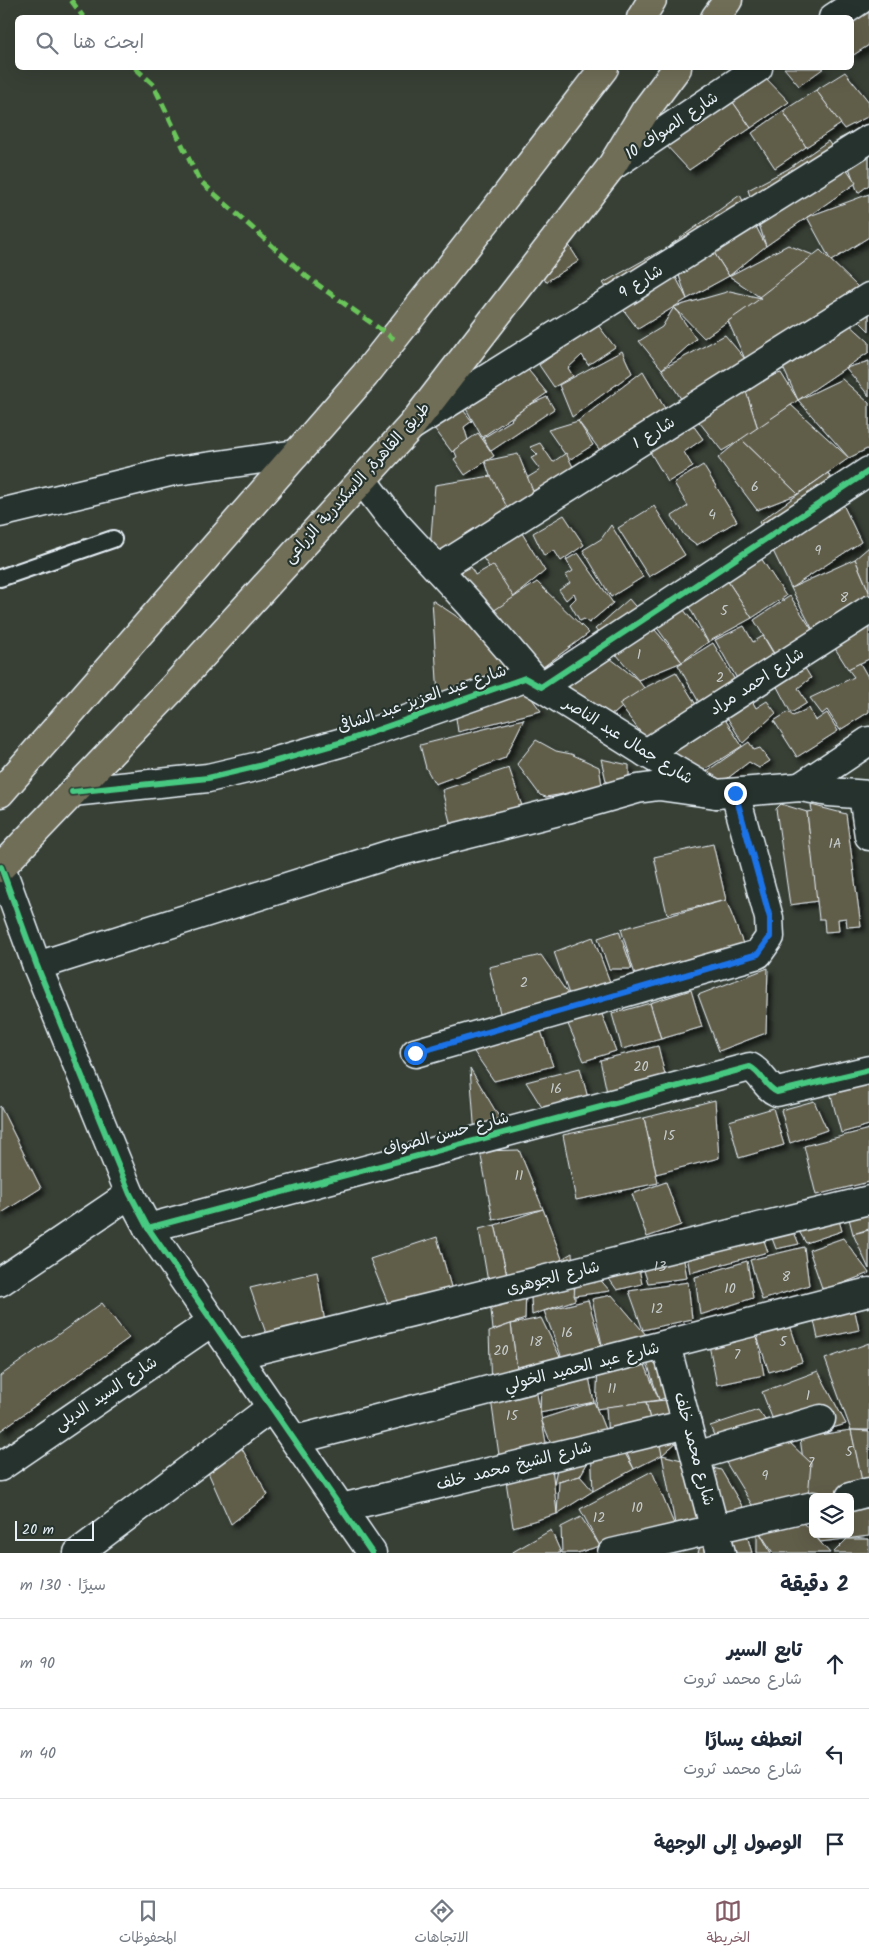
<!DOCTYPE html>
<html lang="ar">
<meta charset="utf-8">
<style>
:root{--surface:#fff;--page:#f2f2f3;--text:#1f2937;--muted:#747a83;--line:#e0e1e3;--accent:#845c67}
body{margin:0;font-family:Kalam,"Playpen Sans Arabic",sans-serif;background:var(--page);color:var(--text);direction:rtl}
.controls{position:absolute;right:15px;bottom:15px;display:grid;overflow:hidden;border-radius:8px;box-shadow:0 5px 20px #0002}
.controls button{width:45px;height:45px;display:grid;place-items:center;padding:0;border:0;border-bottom:1px solid var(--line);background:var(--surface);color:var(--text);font:25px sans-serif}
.scale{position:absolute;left:15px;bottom:12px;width:79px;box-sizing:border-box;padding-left:5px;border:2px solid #e8f1f8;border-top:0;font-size:14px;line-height:18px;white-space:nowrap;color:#e8f1f8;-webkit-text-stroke:4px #26332d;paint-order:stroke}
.stop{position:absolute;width:15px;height:15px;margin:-11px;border:4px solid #1a73e8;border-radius:50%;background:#fff}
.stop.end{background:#1a73e8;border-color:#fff;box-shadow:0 1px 5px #0008}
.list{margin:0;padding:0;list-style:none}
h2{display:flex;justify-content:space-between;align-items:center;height:65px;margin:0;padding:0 20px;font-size:21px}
h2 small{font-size:16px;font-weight:400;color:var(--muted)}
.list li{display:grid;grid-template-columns:32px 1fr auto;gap:15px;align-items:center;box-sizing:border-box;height:90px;padding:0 20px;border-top:1px solid var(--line)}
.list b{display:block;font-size:19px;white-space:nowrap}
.list p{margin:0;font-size:16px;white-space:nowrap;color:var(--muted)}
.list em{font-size:16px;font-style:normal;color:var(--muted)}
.icon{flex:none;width:28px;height:28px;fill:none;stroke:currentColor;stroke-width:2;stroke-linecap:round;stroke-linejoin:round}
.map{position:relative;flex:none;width:869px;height:1553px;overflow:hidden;direction:ltr}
.search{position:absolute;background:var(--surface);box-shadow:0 5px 20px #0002;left:15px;right:15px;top:15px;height:55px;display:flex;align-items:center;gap:12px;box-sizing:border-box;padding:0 18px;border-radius:8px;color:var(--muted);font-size:19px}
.sheet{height:335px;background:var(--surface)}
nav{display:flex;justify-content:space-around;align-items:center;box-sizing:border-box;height:70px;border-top:1px solid var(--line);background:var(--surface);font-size:14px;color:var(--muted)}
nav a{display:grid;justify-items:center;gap:2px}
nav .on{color:var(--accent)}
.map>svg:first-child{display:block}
</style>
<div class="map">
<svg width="869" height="1553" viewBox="0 0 869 1553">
<defs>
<filter id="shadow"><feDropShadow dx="4.5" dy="4.5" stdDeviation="2.5" flood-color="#0009"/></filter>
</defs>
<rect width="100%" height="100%" fill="#384036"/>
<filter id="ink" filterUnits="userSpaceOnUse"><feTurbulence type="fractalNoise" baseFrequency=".02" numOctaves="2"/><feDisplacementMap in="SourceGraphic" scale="10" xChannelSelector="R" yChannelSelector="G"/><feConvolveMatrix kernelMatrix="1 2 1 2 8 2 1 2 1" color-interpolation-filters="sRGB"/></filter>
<g filter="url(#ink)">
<g fill="#615d4a" stroke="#e8f1f8" filter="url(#shadow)">
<path d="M863,3L869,11V45L852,56V18Z"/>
<path d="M784,68H824L799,86Z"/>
<path d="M845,72L869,102V116L844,129L816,90Z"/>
<path d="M763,75L789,102L751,128L730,98Z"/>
<path d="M816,90L841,124L806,147L783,111Z"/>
<path d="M730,98L751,128L689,170L664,143Z"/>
<path d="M783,111L806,147L775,168L752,133Z"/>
<path d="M869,124V185L858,193L839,139Z"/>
<path d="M828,141L856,183L766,246L748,190L788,169Z"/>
<path d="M869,194V237L831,261L807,217Z"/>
<path d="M740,195L766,246L729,276L697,226Z"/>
<path d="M697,226L729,276L687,299L669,246Z"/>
<path d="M563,236L579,261L546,282L541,273Z"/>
<path d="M788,245L813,255L761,298L729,276Z"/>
<path d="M662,250L687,299L638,329L603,283Z"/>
<path d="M820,250L858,287L745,359L728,321Z"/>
<path d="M730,291L761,298L704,338L674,307Z"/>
<path d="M869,304V331L851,313Z"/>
<path d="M674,307L696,339L662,369L639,341L662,327Z"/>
<path d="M846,321L869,342V352L798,400L774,348Z"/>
<path d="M597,324L615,347L588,365L582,355L568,368L573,376L554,387L539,365Z"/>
<path d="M725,335L745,359L685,405L662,369Z"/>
<path d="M622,351L632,373L572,417L559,385Z"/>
<path d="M869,361V396L846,368Z"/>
<path d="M525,366L547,393L482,437L464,405Z"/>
<path d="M643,371L667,412L602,453L578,421Z"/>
<path d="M781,373L798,400L758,429L744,385Z"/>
<path d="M842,379L869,403V448L849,458L798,400Z"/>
<path d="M744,385L758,429L722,451L696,418Z"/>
<path d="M547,397L554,409L491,451L483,438L512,420L511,419L527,406Z"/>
<path d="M791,405L849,458L798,494L741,439Z"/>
<path d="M463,410L472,421L464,427L468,440L452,452L434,428Z"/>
<path d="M578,421L593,445L569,460L548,430Z"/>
<path d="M690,421L703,439L684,452L693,467L668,482L647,447Z"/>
<path d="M478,433L494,456L465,475L454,459L457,457L454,450Z"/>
<path d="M741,439L798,494L757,510L718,458Z"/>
<path d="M540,443L553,462L566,453L577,475L545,498L541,487L533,491L525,479L540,470L531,458L538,455L530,447Z"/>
<path d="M518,454L533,491L504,518L485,461Z"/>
<path d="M703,465L737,521L697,545L684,535L672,516L688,506L674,483Z"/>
<path d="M828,473L861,542L791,588L759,522Z"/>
<path d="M491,476L510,513L454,563L430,550L435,485Z"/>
<path d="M654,506L685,555L649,577L618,528Z"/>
<path d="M564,515L584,545L561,561L554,550L544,556L533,533Z"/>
<path d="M611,525L643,577L611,597L583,550L601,539Z"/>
<path d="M520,530L545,571L511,599L483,558Z"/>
<path d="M869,547V592L855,559Z"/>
<path d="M578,553L613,603L589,623L584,619L580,621L570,604L576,598L574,593L566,600L559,590L570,583L566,575L573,571L566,560Z"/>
<path d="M759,555L786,596L752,618L723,574Z"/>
<path d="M855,559L869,592V598L816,636L791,588Z"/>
<path d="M493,565L515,599L471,624L442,583L471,567L475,575Z"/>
<path d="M723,574L752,618L708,642L685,599Z"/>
<path d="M537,582L589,633L539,670L487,615Z"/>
<path d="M790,596L816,636L778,660L754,620Z"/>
<path d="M629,599L682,662L638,680L595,629Z"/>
<path d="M432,600L489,638L509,672L438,696Z"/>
<path d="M681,606L708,642L682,662L655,625Z"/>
<path d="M869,623V659L848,669L831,642Z"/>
<path d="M744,626L753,642L763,636L775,656L739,682L715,640Z"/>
<path d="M713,643L736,682L701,706L678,665Z"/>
<path d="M597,648L638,680L644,688L614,714H608L562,685Z"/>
<path d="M860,663L869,679V712L840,730L827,710L822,714L810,698L854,677L848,669Z"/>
<path d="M803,665L811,678L798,688L807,703L791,713L775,683Z"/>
<path d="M676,672L698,708L647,741L619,704L644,688Z"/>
<path d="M526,691L541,711L458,732L456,718L458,704Z"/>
<path d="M751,699L756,708L767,701L776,713L743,743L721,708Z"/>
<path d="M809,708L815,721L827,713L838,731L797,757L774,721L788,712L793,716Z"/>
<path d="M719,710L742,746L694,776L660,748Z"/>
<path d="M524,719L505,758L435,784L426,768L420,745Z"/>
<path d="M536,740L556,751L571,754L599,767L602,785L558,795L546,797L540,795L517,764Z"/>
<path d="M749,742L754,750L760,748L770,761L759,768L749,762L720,784L707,771Z"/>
<path d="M601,759L629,765V782L607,785Z"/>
<path d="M509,768L522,806L451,826L442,790Z"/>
<path d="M781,804L807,812L818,901L790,905L776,809Z"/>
<path d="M811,805L846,814L861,926L847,927L846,918L838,919L839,931L825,932L824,919H819L807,812L812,811Z"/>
<path d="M713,844L726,900L667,914L654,857Z"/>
<path d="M726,900L747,954L637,981L621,929Z"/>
<path d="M619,931L632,969H609L598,938Z"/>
<path d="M593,937L610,982L570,997L554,952Z"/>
<path d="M541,955L570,997L500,1013L489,967Z"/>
<path d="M768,968L766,1033L719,1051L698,995Z"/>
<path d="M691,990L702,1027L661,1039L650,1003Z"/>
<path d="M650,1003L661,1039L622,1049L612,1014Z"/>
<path d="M601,1012L616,1051L584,1061L567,1022Z"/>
<path d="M539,1025L553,1066L494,1081L472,1049Z"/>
<path d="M658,1046L667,1083L608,1097L600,1060Z"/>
<path d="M470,1068L505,1127L475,1136Z"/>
<path d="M580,1068L588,1098L543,1109L526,1082Z"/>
<path d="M869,1082V1125L841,1133L830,1092Z"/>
<path d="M715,1100L719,1158L656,1174L644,1118Z"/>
<path d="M814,1101L827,1130L790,1143L781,1110Z"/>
<path d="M0,1106L41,1188L0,1214Z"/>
<path d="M773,1108L784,1145L739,1158L729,1121Z"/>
<path d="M644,1118L658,1183L576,1200L563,1135Z"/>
<path d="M869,1129V1182L816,1195L804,1146Z"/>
<path d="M519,1150L543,1209L493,1220L480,1151Z"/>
<path d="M666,1182L681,1225L647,1237L632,1194Z"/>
<path d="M869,1205V1229L853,1234L847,1211Z"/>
<path d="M543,1209L564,1264L508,1279L495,1225Z"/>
<path d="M837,1213L842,1231L806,1243L794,1223Z"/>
<path d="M495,1225L508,1279L489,1288L479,1229Z"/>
<path d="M791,1225L799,1244L776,1249L769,1230Z"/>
<path d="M869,1230V1269L853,1234Z"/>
<path d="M761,1232L768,1252L690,1273L686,1250Z"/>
<path d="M437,1237L453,1294L390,1308L370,1259Z"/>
<path d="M843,1238L869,1273L823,1291L809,1250Z"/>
<path d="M804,1247L809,1285L762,1300L750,1260Z"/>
<path d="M682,1249L687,1278L648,1283L641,1261Z"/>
<path d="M572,1253L575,1300L532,1315L530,1278Z"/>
<path d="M578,1256L597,1276L610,1291L574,1296Z"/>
<path d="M637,1258L642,1284L617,1290L600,1266Z"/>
<path d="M747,1261L753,1298L700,1315L695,1277Z"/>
<path d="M317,1272L325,1323L268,1339L250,1288Z"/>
<path d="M688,1282L692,1319L643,1330L629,1291Z"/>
<path d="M526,1289L525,1319L493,1330L490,1300Z"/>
<path d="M612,1295L653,1343L604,1354L592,1299Z"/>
<path d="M588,1300L604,1354L567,1371L544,1311Z"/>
<path d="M853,1302L859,1330L818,1339L812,1311Z"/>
<path d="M102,1303L129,1338L0,1431V1376Z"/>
<path d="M541,1318L567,1371L518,1377L511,1324Z"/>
<path d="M511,1324L518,1377L491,1390L489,1332Z"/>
<path d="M790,1325L802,1362L769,1372L757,1336Z"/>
<path d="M757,1336L764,1375L717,1385L709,1345Z"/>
<path d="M869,1343V1430H851L825,1359Z"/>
<path d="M645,1356L665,1373L678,1393L659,1400Z"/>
<path d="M643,1360L659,1400L596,1409L598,1368Z"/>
<path d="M818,1371L846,1424L782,1443L762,1392Z"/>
<path d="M588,1372L594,1402L540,1413L541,1384Z"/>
<path d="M536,1389L547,1448L500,1462L491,1399Z"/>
<path d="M676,1399L685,1419L651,1425L646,1402Z"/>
<path d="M594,1402L608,1437L556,1455L541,1419Z"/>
<path d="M646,1402L651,1425L608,1437L606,1407Z"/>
<path d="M758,1410L782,1443L725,1461L710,1426Z"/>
<path d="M851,1430L865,1493L808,1496L800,1438Z"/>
<path d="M851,1430L869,1431V1480L862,1481Z"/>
<path d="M685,1435L662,1455L656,1437Z"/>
<path d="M659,1441L662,1455L634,1469L623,1445Z"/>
<path d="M788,1441L811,1463L807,1508L757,1513L725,1461Z"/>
<path d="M241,1447L268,1495L231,1524L207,1470Z"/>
<path d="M591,1447L623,1450L634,1469L593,1491Z"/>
<path d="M592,1455L580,1476L554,1483L559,1460Z"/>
<path d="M662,1455L721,1470L745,1511L676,1529Z"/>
<path d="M552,1467L557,1514L513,1527L504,1468Z"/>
<path d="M652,1471L676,1529L600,1546L580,1509Z"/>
<path d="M580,1476L593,1491L557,1514L559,1482Z"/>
<path d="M869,1504V1536L820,1542L816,1534H850V1508Z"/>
<path d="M792,1511L813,1534L830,1553H773L757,1528Z"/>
<path d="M581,1517L600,1546L577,1553H562L561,1527Z"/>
<path d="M757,1528L771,1553H757Z"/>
<path d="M551,1530L561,1553H511Z"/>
<path d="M747,1535L752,1553H698L701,1543Z"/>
<path d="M847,1539H869V1553H833Z"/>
</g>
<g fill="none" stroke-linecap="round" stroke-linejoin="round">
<defs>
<path id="lane" d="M0,578L113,539"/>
<g id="street">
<path d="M833,18L860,0"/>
<path d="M611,167L758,68"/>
<path d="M413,425L869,139"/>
<path d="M362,480L395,523L470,604L541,687L646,753L716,794L800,787L829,792L869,795"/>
<path d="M0,513L170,472L296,454"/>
<path d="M438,569L869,297"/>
<path d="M646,753L869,610"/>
<path d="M800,787L869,741"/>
<path d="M72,792L208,778L259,766L343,742L525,678L541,687L869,471"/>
<path d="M863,795L869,836"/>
<path d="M1,867L37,966L130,1194L148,1228L372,1553"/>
<path d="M37,966L394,853L567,809L637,789L659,786L716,794"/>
<path d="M415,1053L758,954L770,937L769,918L735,793"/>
<path d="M148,1228L750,1067C762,1073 765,1087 777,1092L869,1070"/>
<path d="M0,1282L130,1194"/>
<path d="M666,1345L721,1553"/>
<path d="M236,1355L869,1200"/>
<path d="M295,1440L869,1292"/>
<path d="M696,1456L821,1419"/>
<path d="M0,1467L213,1321"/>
<path d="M850,1497L869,1492"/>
<path d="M341,1508L687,1424"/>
<path d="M78,1553L272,1407"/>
<path d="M612,1553L813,1506"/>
</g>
<g id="highway">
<path d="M641,18L652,0"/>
<path d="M715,18L728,0"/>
<path d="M0,793L365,375L491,215L604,68"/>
<path d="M0,868L169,692L412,425L611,167L645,111L677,68"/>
</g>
</defs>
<use href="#lane" stroke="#e8f1f8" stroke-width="20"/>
<use href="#street" stroke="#e8f1f8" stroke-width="31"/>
<use href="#highway" stroke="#e8f1f8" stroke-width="31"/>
<use href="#lane" stroke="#26332d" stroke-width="16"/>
<use href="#street" stroke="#26332d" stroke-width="28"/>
<use href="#highway" stroke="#716e59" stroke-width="28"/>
<g stroke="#6ac65a" stroke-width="5" stroke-dasharray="10 5" stroke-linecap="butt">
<path d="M71,0L84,18"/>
<path d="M135,68L153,84L199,180L307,277L394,339"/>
</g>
<defs>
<g id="cycleway">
<path d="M72,792L208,778L259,766L343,742L525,678L541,687L869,471"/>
<path d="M1,867L37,966L130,1194L148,1228L372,1553"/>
<path d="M148,1228L750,1067C762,1073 765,1087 777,1092L869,1070"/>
</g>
</defs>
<use href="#cycleway" stroke="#26332d" stroke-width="9"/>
<use href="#cycleway" stroke="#46c982" stroke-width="6"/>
</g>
</g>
<g fill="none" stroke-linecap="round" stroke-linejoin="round" filter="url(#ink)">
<path stroke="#1a73e8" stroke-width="6" d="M415,1053L758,954L770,937V918L735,793"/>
</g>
<g text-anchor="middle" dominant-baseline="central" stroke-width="4.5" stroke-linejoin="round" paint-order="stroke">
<g font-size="14" fill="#c6cccc">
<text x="755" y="487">6</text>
<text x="712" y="515">4</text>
<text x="818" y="551">9</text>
<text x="844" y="598">8</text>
<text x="724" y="611">5</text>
<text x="639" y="655">1</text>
<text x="720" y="678">2</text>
<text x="835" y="844">1A</text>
<text x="524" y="983">2</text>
<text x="641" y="1067">20</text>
<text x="556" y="1089">16</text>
<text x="669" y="1136">15</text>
<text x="519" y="1176">11</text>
<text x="660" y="1267">13</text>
<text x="786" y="1277">8</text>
<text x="730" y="1289">10</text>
<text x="657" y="1309">12</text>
<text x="567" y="1333">16</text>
<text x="536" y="1342">18</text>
<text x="783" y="1342">5</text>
<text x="501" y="1351">20</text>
<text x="737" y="1355">7</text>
<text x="612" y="1389">11</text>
<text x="808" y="1396">1</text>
<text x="512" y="1416">15</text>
<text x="849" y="1452">5</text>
<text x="811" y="1463">7</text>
<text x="765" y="1476">9</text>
<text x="637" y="1508">10</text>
<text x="599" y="1518">12</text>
</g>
<g font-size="16" fill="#e8f1f8" stroke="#26332d">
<text transform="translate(672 126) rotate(-34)">شارع الصواف 10</text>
<text transform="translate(641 282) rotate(-32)">شارع 9</text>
<text transform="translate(654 433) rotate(-32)">شارع 1</text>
<text transform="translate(357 483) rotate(-48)">طريق القاهرة, الاسكندرية الزراعى</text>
<text transform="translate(757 682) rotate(-33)">شارع احمد مراد</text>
<text transform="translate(422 699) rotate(-19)">شارع عبد العزيز عبد الشافى</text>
<text transform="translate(628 741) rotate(32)">شارع جمال عبد الناصر</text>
<text transform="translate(446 1134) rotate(-15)">شارع حسن الصواف</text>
<text transform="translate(553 1278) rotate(-14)">شارع الجوهرى</text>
<text transform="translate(582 1367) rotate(-14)">شارع عبد الحميد الخولي</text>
<text transform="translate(106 1394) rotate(-34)">شارع السيد الديلى</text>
<text transform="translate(694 1449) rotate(75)">شارع محمد خلف</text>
<text transform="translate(514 1466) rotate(-14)">شارع الشيخ محمد خلف</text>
</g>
</g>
</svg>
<div class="controls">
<button><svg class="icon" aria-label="layers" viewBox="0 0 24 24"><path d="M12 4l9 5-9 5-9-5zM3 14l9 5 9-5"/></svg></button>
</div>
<div class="scale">20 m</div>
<div class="stop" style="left:415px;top:1053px"></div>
<div class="stop end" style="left:735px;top:793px"></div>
<div class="search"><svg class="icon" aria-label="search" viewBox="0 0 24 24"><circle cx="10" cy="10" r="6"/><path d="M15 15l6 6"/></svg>ابحث هنا</div>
</div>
<section class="sheet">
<h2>2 دقيقة<small>سيرًا · 130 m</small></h2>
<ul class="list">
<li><svg class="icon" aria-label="ahead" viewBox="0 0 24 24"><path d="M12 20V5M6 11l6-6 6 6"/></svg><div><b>تابع السير</b><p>شارع محمد ثروت</p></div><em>90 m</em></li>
<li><svg class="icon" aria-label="left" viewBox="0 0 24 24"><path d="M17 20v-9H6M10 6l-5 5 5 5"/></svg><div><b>انعطف يسارًا</b><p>شارع محمد ثروت</p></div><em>40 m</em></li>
<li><svg class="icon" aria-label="arrive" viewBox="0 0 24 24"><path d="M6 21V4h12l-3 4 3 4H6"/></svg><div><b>الوصول إلى الوجهة</b></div></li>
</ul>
</section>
<nav>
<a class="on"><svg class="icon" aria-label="map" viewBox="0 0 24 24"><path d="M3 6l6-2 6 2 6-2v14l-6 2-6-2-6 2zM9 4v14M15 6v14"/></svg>الخريطة</a>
<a><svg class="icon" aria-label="directions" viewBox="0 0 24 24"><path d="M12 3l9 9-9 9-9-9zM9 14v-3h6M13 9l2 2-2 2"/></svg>الاتجاهات</a>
<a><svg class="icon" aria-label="saved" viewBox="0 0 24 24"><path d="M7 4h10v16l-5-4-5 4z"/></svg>المحفوظات</a>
</nav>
